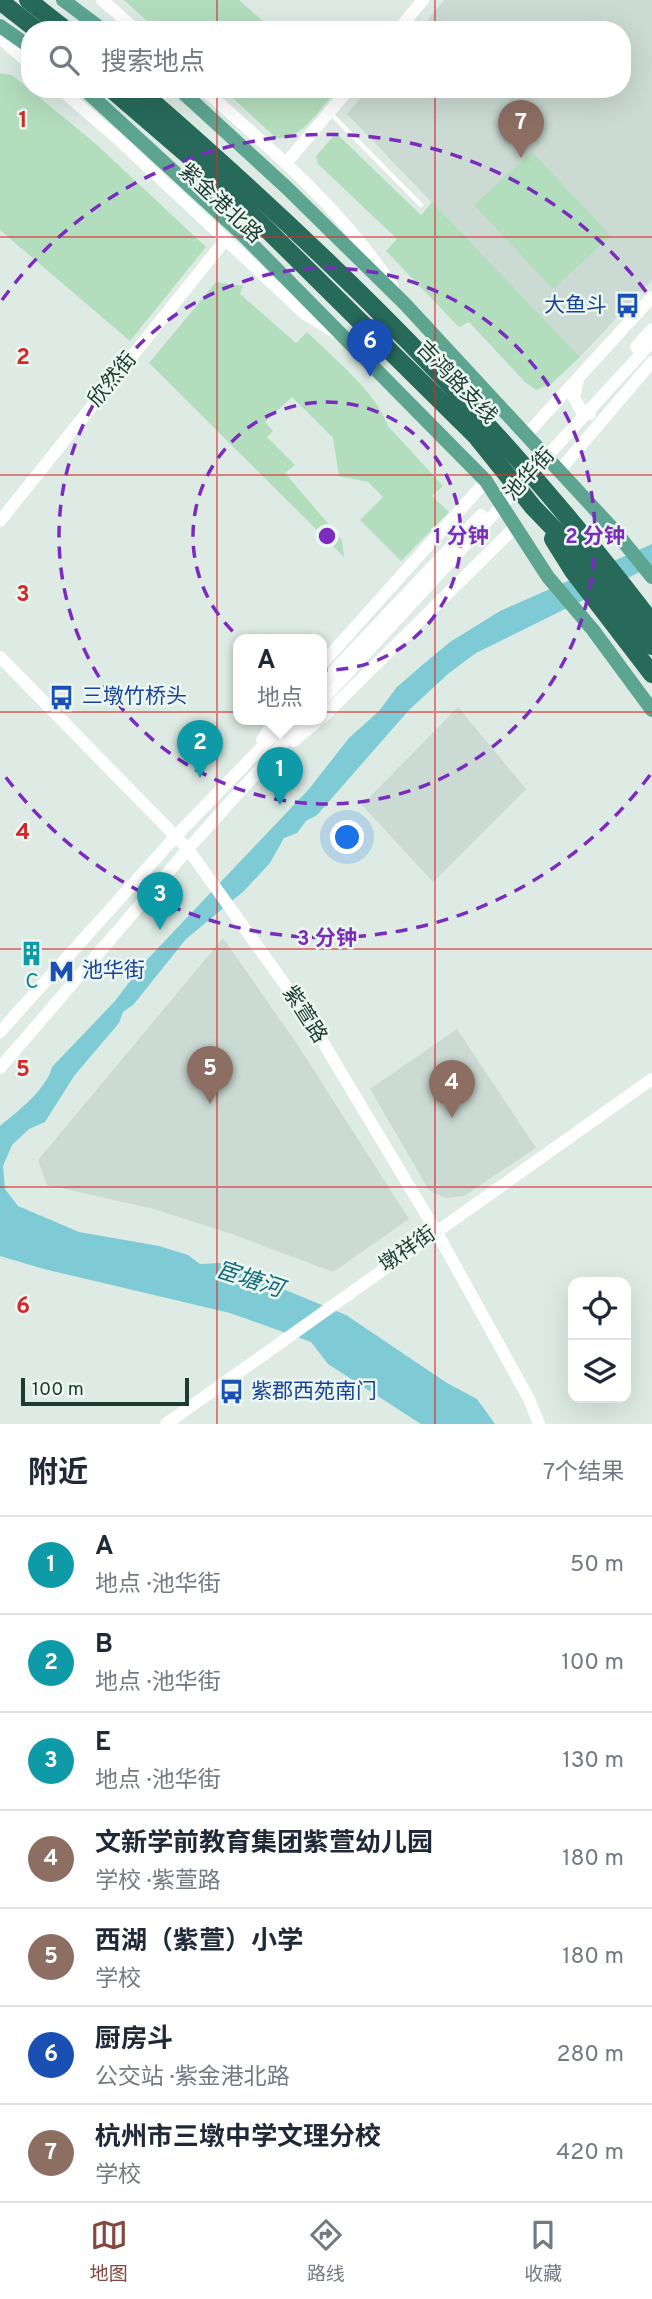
<!DOCTYPE html>
<html lang="zh">
<meta charset="utf-8">
<style>
:root{--surface:#fff;--page:#f2f2f3;--text:#1f2937;--muted:#747a83;--line:#e0e1e3;--accent:#84483e}
body{margin:0;font-family:Overpass,"Noto Sans SC",sans-serif;background:var(--page);color:var(--text)}
.controls{position:absolute;right:21px;bottom:21px;display:grid;overflow:hidden;border-radius:14px;box-shadow:0 7px 28px #0002}
.controls button{width:63px;height:63px;display:grid;place-items:center;padding:0;border:0;border-bottom:2px solid var(--line);background:var(--surface);color:var(--text);font:35px sans-serif}
.scale{position:absolute;left:21px;bottom:18px;width:168px;box-sizing:border-box;padding-left:7px;border:4px solid #1d3b32;border-top:0;font-size:19px;line-height:24px;white-space:nowrap;color:#1d3b32;-webkit-text-stroke:5px #edf7f2;paint-order:stroke}
.you{position:absolute;left:348px;top:838px;width:24px;height:24px;margin:-18px;border:5px solid #fff;border-radius:50%;background:#1a73e8;box-shadow:0 0 0 10px #1a73e833}
.badge{display:grid;place-items:center;width:46px;height:46px;border-radius:50%;background:var(--accent);color:#fff;font-size:23px;font-weight:700}
.pin{position:absolute;translate:-50% -58px;filter:drop-shadow(0 2px 4px #0008)}
.pin::after{content:'';position:absolute;top:37px;width:24px;height:21px;background:inherit;clip-path:polygon(0 0,100% 0,50% 100%)}
.popup{position:absolute;left:233px;top:634px;width:94px;height:91px;box-sizing:border-box;display:grid;place-content:center;border-radius:14px;background:var(--surface);filter:drop-shadow(0 2px 5px #0005);font-size:23px;white-space:nowrap;color:var(--muted)}
.popup b{font-size:26px;color:var(--text)}
.popup::after{content:'';position:absolute;left:50%;top:100%;margin-left:-14px;border:14px solid transparent;border-top-color:var(--surface)}
.list{margin:0;padding:0;list-style:none}
h2{display:flex;justify-content:space-between;align-items:center;height:91px;margin:0;padding:0 28px;font-size:30px}
h2 small{font-size:23px;font-weight:400;color:var(--muted)}
.list li{display:grid;grid-template-columns:46px 1fr auto;gap:21px;align-items:center;box-sizing:border-box;height:98px;padding:0 28px;border-top:2px solid var(--line)}
.list b{display:block;font-size:26px;white-space:nowrap}
.list p{margin:0;font-size:23px;white-space:nowrap;color:var(--muted)}
.list em{font-size:23px;font-style:normal;color:var(--muted)}
.icon{flex:none;width:38px;height:38px;fill:none;stroke:currentColor;stroke-width:2;stroke-linecap:round;stroke-linejoin:round}
.map{position:relative;flex:none;width:652px;height:1424px;overflow:hidden}
.search{position:absolute;background:var(--surface);box-shadow:0 7px 28px #0002;left:21px;right:21px;top:21px;height:77px;display:flex;align-items:center;gap:18px;box-sizing:border-box;padding:0 24px;border-radius:28px;color:var(--muted);font-size:26px}
.sheet{height:777px;background:var(--surface)}
nav{display:flex;justify-content:space-around;align-items:center;box-sizing:border-box;height:98px;border-top:2px solid var(--line);background:var(--surface);font-size:19px;color:var(--muted)}
nav a{display:grid;justify-items:center;gap:4px}
nav .on{color:var(--accent)}
.map>svg:first-child{display:block}
</style>
<div class="map">
<svg width="652" height="1424" viewBox="0 0 652 1424">
<rect width="100%" height="100%" fill="#ddebe4"/>
<g fill="#cbdad3">
<path d="M444,0H652V280L580,357L347,114L368,89H622V30H419Z"/>
<path d="M458,707L526,789L433,882L362,805Z"/>
<path d="M223,938L299,1047L409,1219L333,1272L235,1235L154,1209L47,1185L38,1160Z"/>
<path d="M457,1029L536,1148L464,1196L445,1198L429,1190L370,1089Z"/>
</g>
<g fill="#b3debd">
<path d="M124,0H239L273,30H157Z"/>
<path d="M0,73L12,75L96,144L206,247L130,341L0,230Z"/>
<path d="M223,89H337C321,107 302,141 276,138Z"/>
<path d="M336,133L421,215L432,202L580,357L551,384L536,390L525,382L469,322L459,327L386,251L397,239L318,164L316,156Z"/>
<path d="M532,152L611,236L553,289L474,205Z"/>
<path d="M216,282L243,286L240,294L296,343L307,332C335,360 374,389 388,426L443,486L432,496L449,512L401,561L360,520L383,497L368,482L339,476L333,438L292,397L265,422L273,431L267,437L295,465L285,473L342,540L344,557L149,363Z"/>
</g>
<path fill="#7ecbd6" d="M652,544V566L476,653L449,673L409,710L317,815L306,821L297,833L284,838L270,863L244,891L186,939L134,1004L123,1012L119,1023L74,1076L45,1122L29,1129L12,1145L3,1166L5,1189L18,1206L79,1232L159,1246L188,1255L200,1264L220,1263L346,1315L447,1383L477,1399L495,1424H421L328,1364L311,1342L230,1313L44,1269L0,1256V1126C18,1111 46,1090 52,1067L115,1001L143,964L309,789L349,738L379,711L397,687L420,667L450,642L500,611Z"/>
<g fill="none" stroke-linecap="round" stroke-linejoin="round">
<path stroke="#fff" stroke-width="4.5" d="M330,113L421,205"/>
<g stroke="#fff" stroke-width="12">
<path d="M102,0L136,30"/>
<path d="M398,30L423,0"/>
<path d="M0,38L30,64"/>
<path d="M60,89L118,139L305,314L334,332"/>
<path d="M203,89C271,149 343,210 393,287"/>
<path d="M286,163L349,89"/>
<path d="M636,347L652,329"/>
<path d="M578,380L574,398L583,414H590"/>
<path d="M526,435L652,297"/>
<path d="M559,471L652,362"/>
<path d="M0,521L226,239"/>
<path d="M0,657L188,849L306,1014L436,1231L529,1399L539,1424"/>
<path d="M322,664L486,481"/>
<path d="M322,683L481,515"/>
<path d="M322,701L652,342"/>
<path d="M322,718L515,527"/>
<path d="M262,740L275,719"/>
<path d="M294,741L320,719"/>
<path d="M0,1032L176,836L289,719"/>
<path d="M0,1068L188,849L305,719"/>
<path d="M166,1424L652,1079"/>
</g>
<g stroke="#5da590" stroke-width="14">
<path d="M63,0L103,30"/>
<path d="M0,26L30,47"/>
<path d="M84,89L243,235L486,481L548,577L593,630L652,710"/>
<path d="M179,89L287,188L405,304L614,530L652,577"/>
</g>
<g stroke="#276a5a" stroke-width="18">
<path d="M28,0L66,30"/>
<path d="M0,1L37,30"/>
<path d="M111,89L219,182L476,436L533,507L586,562L652,646"/>
<path d="M138,89C325,251 503,425 652,623"/>
<path d="M553,539L573,571L652,674"/>
</g>
</g>
<path fill="none" stroke="#d62828" stroke-width="2" stroke-opacity="0.55" d="M217,0V30M435,0V30M217,89V1424M435,89V1424M0,237H652M0,475H652M0,712H652M0,949H652M0,1187H652"/>
<g fill="none" stroke="#7b2cbf" stroke-width="3.5" stroke-dasharray="12 9">
<circle cx="327" cy="536" r="134"/>
<circle cx="327" cy="536" r="268"/>
<path d="M650 775A402 402 0 0 1 2 772M2 300A402 402 0 0 1 650 297"/>
</g>
<defs>
<symbol id="bus-bare" viewBox="-9 -9 18 18"><path d="M-5-6H5V4H4V6H2V4H-2V6H-4V4H-5ZM-3.5-4V0h7V-4ZM-3.5 1.2v1.5H-2V1.2ZM2 1.2v1.5H3.5V1.2Z" fill="#1a4fb4" stroke="#edf7f2" stroke-width="2.5" paint-order="stroke"/></symbol>
<symbol id="building-bare" viewBox="-9 -9 18 18"><path d="M-4-6H4V6H1V3H-1V6H-4ZM-2.5-4.3h1.7v1.8h-1.7ZM.8-4.3h1.7v1.8H.8ZM-2.5-1h1.7V.8h-1.7ZM.8-1h1.7V.8H.8Z" fill="#0f9aa8" stroke="#edf7f2" stroke-width="2.5" paint-order="stroke"/></symbol>
<symbol id="metro-bare" viewBox="-9 -9 18 18"><path d="M-5.5 5V-5H-3L0 0L3-5H5.5V5H3V-.5L0 4L-3-.5V5Z" fill="#1a4fb4" stroke="#edf7f2" stroke-width="2.5" paint-order="stroke"/></symbol>
</defs>
<g fill-rule="evenodd">
<use href="#bus-bare" x="610" y="288" width="35" height="35"/>
<use href="#bus-bare" x="44" y="680" width="35" height="35"/>
<use href="#building-bare" x="14" y="936" width="35" height="35"/>
<use href="#metro-bare" x="44" y="954" width="35" height="35"/>
<use href="#bus-bare" x="214" y="1374" width="35" height="35"/>
</g>
<g text-anchor="middle" dominant-baseline="central" stroke-width="5" stroke-linejoin="round" paint-order="stroke">
<g font-size="21" fill="#1d3b32" stroke="#edf7f2">
<text transform="translate(220 204) rotate(43)">紫金港北路</text>
<text transform="translate(113 380) rotate(-51)">欣然街</text>
<text transform="translate(456 383) rotate(46)">吉鸿路支线</text>
<text transform="translate(530 475) rotate(-47)">池华街</text>
<text transform="translate(304 1015) rotate(57)">紫萱路</text>
<text transform="translate(408 1250) rotate(-35)">墩祥街</text>
</g>
<g font-size="21" fill="#164399" stroke="#edf7f2" text-anchor="start">
<text x="607" y="306" text-anchor="end">大鱼斗</text>
<text x="82" y="697">三墩竹桥头</text>
<text x="82" y="971">池华街</text>
<text x="251" y="1392">紫郡西苑南门</text>
</g>
<g font-size="21" fill="#0d838f" stroke="#edf7f2">
<text x="32" y="982">C</text>
</g>
<g font-size="23" font-style="italic" fill="#136d7c" stroke="#edf7f2">
<text transform="translate(249 1281) rotate(18)">宦塘河</text>
</g>
</g>
<g font-size="23" text-anchor="middle" font-weight="bold" fill="#d62828" stroke="#edf7f2" stroke-width="5" stroke-linejoin="round" paint-order="stroke">
<text x="23" y="127">1</text>
<text x="23" y="364">2</text>
<text x="23" y="601">3</text>
<text x="23" y="839">4</text>
<text x="23" y="1076">5</text>
<text x="23" y="1313">6</text>
</g>
<circle cx="327" cy="536" r="10" fill="#7b2cbf" stroke="#edf7f2" stroke-width="3.5"/>
<g font-size="21" text-anchor="middle" font-weight="bold" fill="#7b2cbf" stroke="#edf7f2" stroke-width="5" stroke-linejoin="round" paint-order="stroke">
<text x="461" y="543">1 分钟</text>
<text x="595" y="543">2 分钟</text>
<text x="327" y="945">3 分钟</text>
</g>
</svg>
<div class="controls">
<button><svg class="icon" aria-label="locate" viewBox="0 0 24 24"><circle cx="12" cy="12" r="6"/><path d="M12 2v4M12 18v4M2 12h4M18 12h4"/></svg></button>
<button><svg class="icon" aria-label="layers" viewBox="0 0 24 24"><path d="M12 4l9 5-9 5-9-5zM3 14l9 5 9-5"/></svg></button>
</div>
<div class="scale">100 m</div>
<div class="you"></div>
<div class="pin badge" style="left:280px;top:805px;background:#0f9aa8">1</div>
<div class="popup"><b>A</b>地点</div>
<div class="pin badge" style="left:200px;top:778px;background:#0f9aa8">2</div>
<div class="pin badge" style="left:160px;top:930px;background:#0f9aa8">3</div>
<div class="pin badge" style="left:452px;top:1118px;background:#8d6e63">4</div>
<div class="pin badge" style="left:210px;top:1104px;background:#8d6e63">5</div>
<div class="pin badge" style="left:370px;top:377px;background:#1a4fb4">6</div>
<div class="pin badge" style="left:521px;top:158px;background:#8d6e63">7</div>
<div class="search"><svg class="icon" aria-label="search" viewBox="0 0 24 24"><circle cx="10" cy="10" r="6"/><path d="M15 15l6 6"/></svg>搜索地点</div>
</div>
<section class="sheet">
<h2>附近<small>7个结果</small></h2>
<ul class="list">
<li><span class="badge" style="background:#0f9aa8">1</span><div><b>A</b><p>地点 · 池华街</p></div><em>50 m</em></li>
<li><span class="badge" style="background:#0f9aa8">2</span><div><b>B</b><p>地点 · 池华街</p></div><em>100 m</em></li>
<li><span class="badge" style="background:#0f9aa8">3</span><div><b>E</b><p>地点 · 池华街</p></div><em>130 m</em></li>
<li><span class="badge" style="background:#8d6e63">4</span><div><b>文新学前教育集团紫萱幼儿园</b><p>学校 · 紫萱路</p></div><em>180 m</em></li>
<li><span class="badge" style="background:#8d6e63">5</span><div><b>西湖（紫萱）小学</b><p>学校</p></div><em>180 m</em></li>
<li><span class="badge" style="background:#1a4fb4">6</span><div><b>厨房斗</b><p>公交站 · 紫金港北路</p></div><em>280 m</em></li>
<li><span class="badge" style="background:#8d6e63">7</span><div><b>杭州市三墩中学文理分校</b><p>学校</p></div><em>420 m</em></li>
</ul>
</section>
<nav>
<a class="on"><svg class="icon" aria-label="map" viewBox="0 0 24 24"><path d="M3 6l6-2 6 2 6-2v14l-6 2-6-2-6 2zM9 4v14M15 6v14"/></svg>地图</a>
<a><svg class="icon" aria-label="directions" viewBox="0 0 24 24"><path d="M12 3l9 9-9 9-9-9zM9 14v-3h6M13 9l2 2-2 2"/></svg>路线</a>
<a><svg class="icon" aria-label="saved" viewBox="0 0 24 24"><path d="M7 4h10v16l-5-4-5 4z"/></svg>收藏</a>
</nav>
